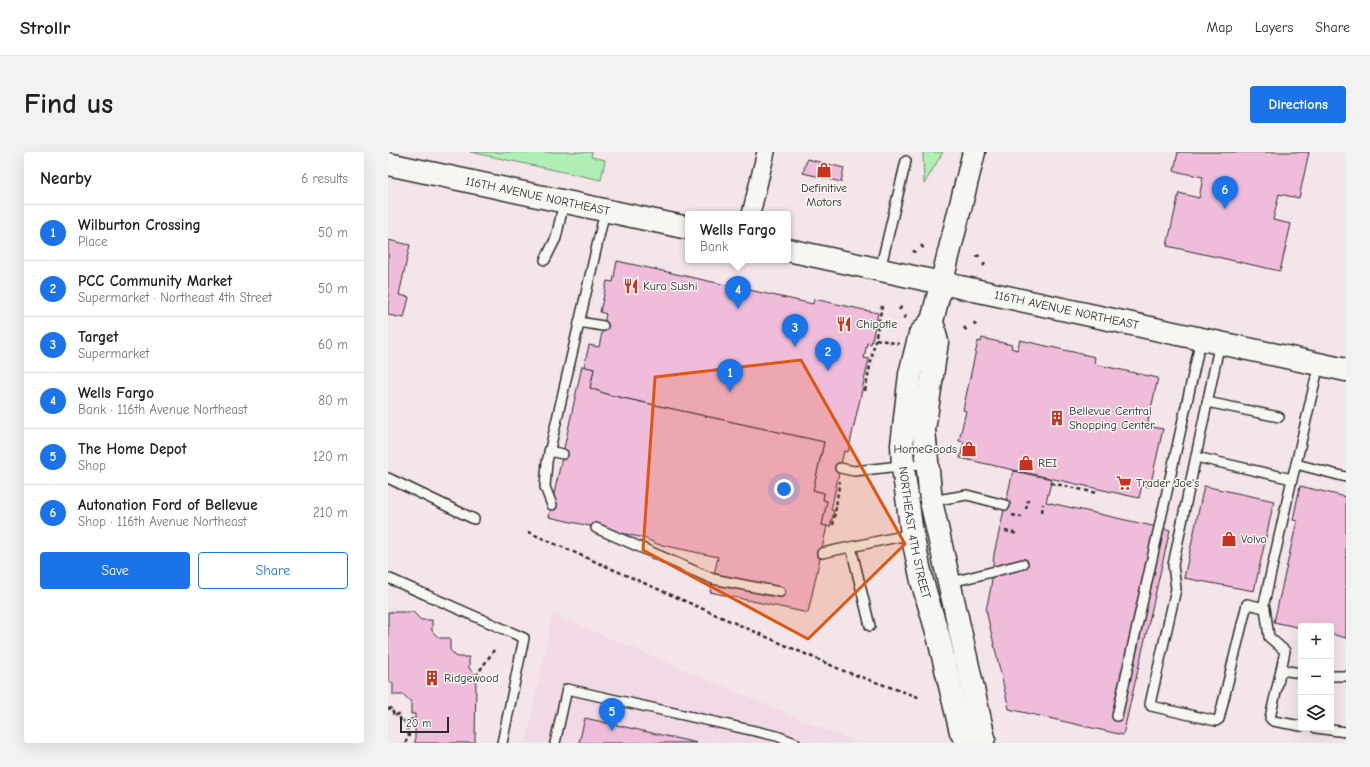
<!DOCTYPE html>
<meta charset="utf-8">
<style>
:root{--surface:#fff;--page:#f2f2f2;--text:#202124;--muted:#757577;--line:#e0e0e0;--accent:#1a73e8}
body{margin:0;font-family:"Comic Neue",sans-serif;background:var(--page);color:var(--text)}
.controls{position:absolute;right:12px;bottom:12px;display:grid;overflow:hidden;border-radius:4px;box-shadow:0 4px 16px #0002}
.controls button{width:36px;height:36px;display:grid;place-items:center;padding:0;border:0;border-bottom:1px solid var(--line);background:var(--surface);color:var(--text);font:20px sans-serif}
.scale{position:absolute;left:12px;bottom:10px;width:49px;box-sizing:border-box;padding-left:4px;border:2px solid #2b2b2b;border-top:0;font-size:11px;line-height:14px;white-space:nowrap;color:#2b2b2b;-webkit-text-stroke:3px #f6f6f2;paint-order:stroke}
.you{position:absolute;left:396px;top:337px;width:14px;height:14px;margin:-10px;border:3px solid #fff;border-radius:50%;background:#1a73e8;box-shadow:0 0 0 6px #1a73e833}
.badge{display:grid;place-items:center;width:26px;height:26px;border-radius:50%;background:var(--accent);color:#fff;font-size:13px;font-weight:700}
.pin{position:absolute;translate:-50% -33px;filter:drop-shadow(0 1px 2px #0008)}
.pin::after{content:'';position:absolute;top:21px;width:14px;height:12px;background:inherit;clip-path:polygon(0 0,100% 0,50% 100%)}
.popup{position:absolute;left:297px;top:59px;width:106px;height:52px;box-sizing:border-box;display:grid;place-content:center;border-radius:4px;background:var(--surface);filter:drop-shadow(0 1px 3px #0005);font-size:13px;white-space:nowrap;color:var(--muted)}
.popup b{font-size:15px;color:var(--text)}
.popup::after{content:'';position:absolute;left:50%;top:100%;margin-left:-8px;border:8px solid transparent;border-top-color:var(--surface)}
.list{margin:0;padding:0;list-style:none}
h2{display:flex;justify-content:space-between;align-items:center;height:52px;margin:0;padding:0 16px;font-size:17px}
h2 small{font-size:13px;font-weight:400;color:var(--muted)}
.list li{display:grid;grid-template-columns:26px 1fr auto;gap:12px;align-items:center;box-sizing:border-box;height:56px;padding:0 16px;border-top:1px solid var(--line)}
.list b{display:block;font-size:15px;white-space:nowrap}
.list p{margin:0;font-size:13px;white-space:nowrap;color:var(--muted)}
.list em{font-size:13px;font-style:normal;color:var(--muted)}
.actions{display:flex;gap:8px;padding:12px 16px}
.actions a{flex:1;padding:9px 0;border:1px solid var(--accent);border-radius:4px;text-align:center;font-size:14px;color:var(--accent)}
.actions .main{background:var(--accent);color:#fff}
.icon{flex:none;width:22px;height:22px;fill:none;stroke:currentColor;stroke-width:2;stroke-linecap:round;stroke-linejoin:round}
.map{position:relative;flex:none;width:958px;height:591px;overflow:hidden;border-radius:4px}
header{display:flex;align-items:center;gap:24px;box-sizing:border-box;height:56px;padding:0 20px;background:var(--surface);border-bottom:1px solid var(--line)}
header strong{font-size:19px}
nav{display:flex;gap:22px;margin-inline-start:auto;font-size:14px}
.intro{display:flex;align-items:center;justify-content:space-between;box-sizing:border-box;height:96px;padding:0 24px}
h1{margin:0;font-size:28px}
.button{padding:10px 18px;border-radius:4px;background:var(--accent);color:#fff;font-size:14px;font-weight:700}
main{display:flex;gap:24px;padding:0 24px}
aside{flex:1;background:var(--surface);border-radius:4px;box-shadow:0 4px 16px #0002}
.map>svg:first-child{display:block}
</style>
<header>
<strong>Strollr</strong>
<nav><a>Map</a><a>Layers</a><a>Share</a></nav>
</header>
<div class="intro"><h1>Find us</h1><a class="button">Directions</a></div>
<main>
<aside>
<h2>Nearby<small>6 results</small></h2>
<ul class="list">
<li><span class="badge">1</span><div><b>Wilburton Crossing</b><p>Place</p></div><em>50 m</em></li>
<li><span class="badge">2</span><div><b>PCC Community Market</b><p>Supermarket · Northeast 4th Street</p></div><em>50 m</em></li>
<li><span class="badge">3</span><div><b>Target</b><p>Supermarket</p></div><em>60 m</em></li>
<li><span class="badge">4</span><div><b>Wells Fargo</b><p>Bank · 116th Avenue Northeast</p></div><em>80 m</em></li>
<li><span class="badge">5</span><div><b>The Home Depot</b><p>Shop</p></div><em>120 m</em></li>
<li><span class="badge">6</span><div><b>Autonation Ford of Bellevue</b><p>Shop · 116th Avenue Northeast</p></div><em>210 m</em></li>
</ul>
<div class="actions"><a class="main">Save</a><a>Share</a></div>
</aside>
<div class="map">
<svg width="958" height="591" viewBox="0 0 958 591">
<rect width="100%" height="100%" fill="#f4e5eb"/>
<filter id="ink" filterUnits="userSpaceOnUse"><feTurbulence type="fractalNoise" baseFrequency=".025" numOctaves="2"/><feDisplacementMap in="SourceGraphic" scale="8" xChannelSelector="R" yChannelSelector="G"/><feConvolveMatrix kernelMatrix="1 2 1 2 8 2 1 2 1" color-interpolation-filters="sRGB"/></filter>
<g filter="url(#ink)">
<path fill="#f2d9e6" d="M165,462L469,591H138Z"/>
<g fill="#afeeb5" stroke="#6d8c70">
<path d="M82,0H204L203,5L217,8L213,28Z"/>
<path d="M555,0L536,32L535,0Z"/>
</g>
<g fill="#efbcda" stroke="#2b2b2b">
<path d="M790,0H921L911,46L891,42L885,68L903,72L892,119L779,94L791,41L811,46L815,25L786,19Z"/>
<path d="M419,7L456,16L453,30L415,21Z"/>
<path d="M0,88L22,93L11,143L21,145L16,166L0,163Z"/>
<path d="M229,109L425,152L426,147L490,161L483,192L479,191L476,206L481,207L460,300L456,299L452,316L443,358L446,359L442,375L434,373L439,349L435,348L436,341L425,338L436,290L221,243L202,236L206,217L196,215L201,193L211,195L218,162L212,160L219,129L225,130Z"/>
<path d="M594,186L624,193L623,196L629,198L632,188L707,205L706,212L770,226L759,274L775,277L762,335L754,333L751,346L572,306L576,290L571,289L578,259L575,258L590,189L593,190Z"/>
<path d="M194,214L206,217L202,236L221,243L436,290L425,338L436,341L435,348L439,349L434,373L439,374L420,461L322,440L330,405L269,392L256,386L161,365Z"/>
<path d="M625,319L664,327L658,350L782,378L735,583L621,557L598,458L603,435L606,402Z"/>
<path d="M816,334L886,349L866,439L796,426Z"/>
<path d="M912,334L958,345V486L943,482V474H913V476L886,470L909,369L905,368Z"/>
<path d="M0,460H25L33,468H44V479L51,486H62V498L69,505H81V516L88,524L87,591H27V562H23V550L16,543H5V532L0,528Z"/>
<path d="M197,566L309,591H191Z"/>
</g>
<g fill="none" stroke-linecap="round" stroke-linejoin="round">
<defs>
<g id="service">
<path d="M157,108L168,86L176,50"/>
<path d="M492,118L518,9"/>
<path d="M191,170L215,174"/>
<path d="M832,190L785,413L788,437L762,552L763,554L828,569L831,567L859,452L877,456L881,485L897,499L893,518"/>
<path d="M931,212L908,312L958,325"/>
<path d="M819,250L891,265"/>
<path d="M161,299L175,302"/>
<path d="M808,305L904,327L908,312"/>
<path d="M452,316L466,319L540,311"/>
<path d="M0,326L86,367"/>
<path d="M543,349L579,343L617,353"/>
<path d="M164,353L157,335L159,310L217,59"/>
<path d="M208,376L325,427L392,440"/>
<path d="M463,395L482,474"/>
<path d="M434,401L524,382"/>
<path d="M0,426L136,486L114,591"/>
<path d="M560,431L635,412"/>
<path d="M875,456L904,327"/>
<path d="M913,521L893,518L882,566L885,569L913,574"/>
<path d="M943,524H958"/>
<path d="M729,564L813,187"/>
<path d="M928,576L958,580"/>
<path d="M167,591L179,537L389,584L407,591"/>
</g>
<path id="minor" d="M363,62L378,0"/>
<g id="secondary">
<path d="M586,0L544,169L549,190L536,278L543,349L596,586L594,591"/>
<path id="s1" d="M0,12L300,76"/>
<path id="s2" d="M400,98L958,218"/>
<path id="s3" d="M544,169L532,182L522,222L514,293L515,315L524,382L534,429L550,483L573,580L582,591"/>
</g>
</defs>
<use href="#service" stroke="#2b2b2b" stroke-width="12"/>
<use href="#minor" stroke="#2b2b2b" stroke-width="20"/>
<use href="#secondary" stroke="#2b2b2b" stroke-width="25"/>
<g stroke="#2b2b2b" stroke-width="2.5" stroke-dasharray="4 3" stroke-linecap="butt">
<path d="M533,93L536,97"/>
<path d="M526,98V101"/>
<path d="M588,105L592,103"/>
<path d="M595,114L597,111"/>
<path d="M511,158L514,154"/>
<path d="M515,166L520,163"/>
<path d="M586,170L588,174"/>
<path d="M576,175L579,179"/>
<path d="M488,187L511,192"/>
<path d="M477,239L494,154"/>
<path d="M663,331L709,341"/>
<path d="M638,357L640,348"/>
<path d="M654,360L655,352"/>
<path d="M624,363L634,365"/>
<path d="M445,373C448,358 449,344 452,329"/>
<path d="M617,379L630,382"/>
<path d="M140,380L456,519L533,546"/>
<path d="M88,524L106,498"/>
<path d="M0,557L4,556L6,564L11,562L13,570L27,567"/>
<path d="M17,591L21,584L18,569"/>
</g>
<use href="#service" stroke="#f6f6f2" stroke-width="9"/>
<use href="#minor" stroke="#f6f6f2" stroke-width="17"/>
<use href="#secondary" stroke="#f6f6f2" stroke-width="22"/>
</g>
</g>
<path fill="#df570e" fill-opacity="0.2" stroke="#df570e" stroke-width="3" stroke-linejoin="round" d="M413,208L517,392L420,487L255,398L267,225Z"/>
<defs>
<symbol id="shop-bare" viewBox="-9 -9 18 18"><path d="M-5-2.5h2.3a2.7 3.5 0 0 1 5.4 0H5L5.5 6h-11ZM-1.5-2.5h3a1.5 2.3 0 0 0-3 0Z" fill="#c8321e" stroke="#f6f6f2" stroke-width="2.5" paint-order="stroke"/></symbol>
<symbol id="restaurant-bare" viewBox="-9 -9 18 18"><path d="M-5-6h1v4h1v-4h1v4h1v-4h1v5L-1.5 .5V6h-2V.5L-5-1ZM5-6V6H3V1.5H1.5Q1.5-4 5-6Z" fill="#c8321e" stroke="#f6f6f2" stroke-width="2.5" paint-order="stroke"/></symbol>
<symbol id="building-bare" viewBox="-9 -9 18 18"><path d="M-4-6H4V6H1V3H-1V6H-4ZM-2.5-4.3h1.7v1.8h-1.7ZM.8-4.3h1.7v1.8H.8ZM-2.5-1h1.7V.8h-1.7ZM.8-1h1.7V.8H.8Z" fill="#c8321e" stroke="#f6f6f2" stroke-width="2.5" paint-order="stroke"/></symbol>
<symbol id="supermarket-bare" viewBox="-9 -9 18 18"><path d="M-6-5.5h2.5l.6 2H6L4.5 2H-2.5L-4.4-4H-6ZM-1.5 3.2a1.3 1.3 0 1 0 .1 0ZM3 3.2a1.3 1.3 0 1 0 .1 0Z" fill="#c8321e" stroke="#f6f6f2" stroke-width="2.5" paint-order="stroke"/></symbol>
</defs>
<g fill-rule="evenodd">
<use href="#shop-bare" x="425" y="7" width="22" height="22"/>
<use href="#restaurant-bare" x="232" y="123" width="22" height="22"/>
<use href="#restaurant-bare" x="445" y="161" width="22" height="22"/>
<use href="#building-bare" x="658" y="255" width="22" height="22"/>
<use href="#shop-bare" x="570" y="286" width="22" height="22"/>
<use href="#shop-bare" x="627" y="300" width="22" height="22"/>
<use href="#supermarket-bare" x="725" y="320" width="22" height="22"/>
<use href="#shop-bare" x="830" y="376" width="22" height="22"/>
<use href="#building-bare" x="33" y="515" width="22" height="22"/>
</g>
<g text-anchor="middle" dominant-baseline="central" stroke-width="3" stroke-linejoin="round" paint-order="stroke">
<g font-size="12" fill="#2b2b2b" stroke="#f6f6f2" text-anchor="start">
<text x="436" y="36" text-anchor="middle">Definitive<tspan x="436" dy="14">Motors</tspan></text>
<text x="255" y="134">Kura Sushi</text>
<text x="468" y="172">Chipotle</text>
<text x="681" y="259">Bellevue Central<tspan x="681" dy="14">Shopping Center</tspan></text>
<text x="569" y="297" text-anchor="end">HomeGoods</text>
<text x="650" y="311">REI</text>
<text x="748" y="331">Trader Joe's</text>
<text x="853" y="387">Volvo</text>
<text x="56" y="526">Ridgewood</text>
</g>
<g font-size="12" fill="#2b2b2b" stroke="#f6f6f2">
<text stroke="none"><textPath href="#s1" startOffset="153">116TH AVENUE NORTHEAST</textPath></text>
<text stroke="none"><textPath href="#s2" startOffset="285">116TH AVENUE NORTHEAST</textPath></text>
<text stroke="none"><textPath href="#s3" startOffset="219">NORTHEAST 4TH STREET</textPath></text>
</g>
</g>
</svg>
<div class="controls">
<button>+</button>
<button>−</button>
<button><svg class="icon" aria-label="layers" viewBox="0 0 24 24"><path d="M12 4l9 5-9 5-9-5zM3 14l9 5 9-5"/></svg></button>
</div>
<div class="scale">20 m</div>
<div class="you"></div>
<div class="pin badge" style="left:342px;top:240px">1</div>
<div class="pin badge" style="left:440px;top:219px">2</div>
<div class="pin badge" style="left:407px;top:195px">3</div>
<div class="pin badge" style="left:350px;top:157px">4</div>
<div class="popup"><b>Wells Fargo</b>Bank</div>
<div class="pin badge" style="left:224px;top:579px">5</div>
<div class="pin badge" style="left:837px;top:57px">6</div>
</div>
</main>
